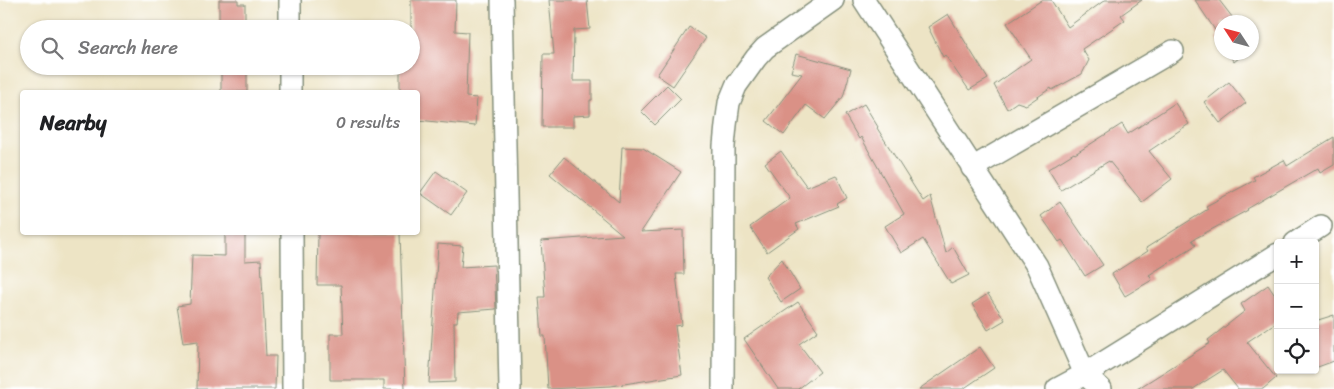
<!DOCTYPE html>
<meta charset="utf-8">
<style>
:root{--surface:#fff;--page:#f2f2f2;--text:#202124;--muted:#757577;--line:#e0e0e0}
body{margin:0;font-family:Sriracha,sans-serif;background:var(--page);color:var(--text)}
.controls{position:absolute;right:15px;bottom:15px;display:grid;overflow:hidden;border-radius:5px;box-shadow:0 1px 4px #0004}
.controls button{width:45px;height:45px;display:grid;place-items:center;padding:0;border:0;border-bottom:1px solid var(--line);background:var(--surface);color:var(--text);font:25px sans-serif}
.compass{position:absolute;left:1214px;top:15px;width:45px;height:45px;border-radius:50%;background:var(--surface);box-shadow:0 1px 4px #0004;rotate:306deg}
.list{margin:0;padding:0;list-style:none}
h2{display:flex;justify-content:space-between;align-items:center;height:65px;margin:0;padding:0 20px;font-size:21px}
h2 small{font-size:16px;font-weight:400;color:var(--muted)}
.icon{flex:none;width:28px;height:28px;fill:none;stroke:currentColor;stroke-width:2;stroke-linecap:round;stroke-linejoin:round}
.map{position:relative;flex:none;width:1334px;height:389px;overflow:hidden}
.search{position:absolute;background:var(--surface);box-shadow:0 1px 4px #0004;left:20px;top:20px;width:400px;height:55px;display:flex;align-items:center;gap:12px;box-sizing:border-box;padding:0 18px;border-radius:28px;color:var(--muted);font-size:19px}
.panel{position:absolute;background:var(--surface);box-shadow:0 1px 4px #0004;left:20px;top:90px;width:400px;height:145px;border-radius:5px}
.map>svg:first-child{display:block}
</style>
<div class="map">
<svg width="1334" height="389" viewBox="0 0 1334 389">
<rect width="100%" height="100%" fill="#fff"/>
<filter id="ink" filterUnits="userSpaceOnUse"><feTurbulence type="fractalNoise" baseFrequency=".02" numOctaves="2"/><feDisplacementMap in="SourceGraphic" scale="10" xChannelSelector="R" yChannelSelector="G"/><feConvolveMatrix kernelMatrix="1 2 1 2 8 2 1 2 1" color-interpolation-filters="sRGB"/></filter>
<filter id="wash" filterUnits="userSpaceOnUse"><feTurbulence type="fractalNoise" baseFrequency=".0096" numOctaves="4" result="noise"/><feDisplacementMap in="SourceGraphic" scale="20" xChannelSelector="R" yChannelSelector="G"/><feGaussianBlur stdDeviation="1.12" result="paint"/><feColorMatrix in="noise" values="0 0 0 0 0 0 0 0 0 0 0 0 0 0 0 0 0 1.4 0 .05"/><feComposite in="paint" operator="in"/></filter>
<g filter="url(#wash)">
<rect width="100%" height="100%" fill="#ede4c5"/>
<g id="blocks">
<g fill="#da9186">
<path d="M219,0H238V4H245V24H239L240,29H219Z"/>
<path d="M411,0H456L455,31L468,32L466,97L477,98L475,126L418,120V92H400V66H411Z"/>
<path d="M549,0H587L590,29L574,30L573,81H592V100H590V115L573,116V127H542L543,54H554Z"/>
<path d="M1042,0H1051L1068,27L1105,0H1142L1121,15L1125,20L1082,49L1089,60L1082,74L1052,90L1051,88L1026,105L1017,102L1007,109L994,85L1031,59L1007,23Z"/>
<path d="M1195,0H1219L1236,22H1222V46L1216,38L1219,36Z"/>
<path d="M948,14L988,79L969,90L945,55L943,57L928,27Z"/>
<path d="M689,27L706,38L673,86L657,75Z"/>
<path d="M1227,52H1246L1234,62Z"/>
<path d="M796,54L851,69L843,97L825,119L806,105L784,135L766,121L802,74L791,72Z"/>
<rect x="221" y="66" width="26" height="26"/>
<path d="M1229,82L1246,103L1220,123L1204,102Z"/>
<path d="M667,85L681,99L655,125L641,111Z"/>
<path d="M1175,103L1189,124L1149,151L1172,179L1142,202L1109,161L1061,190L1048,169L1074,153L1075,154L1122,124L1128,134Z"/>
<path d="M864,104L878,127L877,128L923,201L930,196L946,253L953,247L969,275L951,284L923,239L901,253L885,226L904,214L861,137L859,139L845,115Z"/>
<path d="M1334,137V165L1320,173L1318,168L1247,209L1248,210L1192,240L1196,245L1149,275L1152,280L1125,296L1112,274L1148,251L1146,248L1208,209L1206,206L1255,180L1253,177L1284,160L1287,166Z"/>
<path d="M622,147L643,148L681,172L641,232L683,230L684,274H676L682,325L675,326L682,375L611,386L548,389L545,336H542L539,297H545L541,241L623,235L550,174L564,157L619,202Z"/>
<path d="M781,151L807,187L836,175L847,198L837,204L839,206L796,224L799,229L767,252L750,227L790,198L765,163Z"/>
<path d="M436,171L467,193L451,215L420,193Z"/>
<path d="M1060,202L1103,265L1085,276L1062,240L1059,242L1041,216Z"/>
<path d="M225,232H245V261L261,260L266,356H276L275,389H197L198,341L183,343L177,306L190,304L192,255L225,256Z"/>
<path d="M318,233H400L405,389H384V380H330V334H343L341,285H317Z"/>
<path d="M438,244L463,246L461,267L494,265L496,309L458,312L457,322H454L455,382L429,383Z"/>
<path d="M782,259L800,289L781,302L765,277Z"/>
<path d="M1268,285L1278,300V321L1247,342L1276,378L1263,389H1238L1223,370L1193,389H1137L1210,343L1208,340L1245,311L1241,304Z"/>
<path d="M988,294L1005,320L988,330L972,304Z"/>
<path d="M798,302L818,331L799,344L820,372L798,389H778L744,339Z"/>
<path d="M1334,315V361L1315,368V321Z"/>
<path d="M980,347L994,368L963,389H919Z"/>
</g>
</g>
</g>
<g filter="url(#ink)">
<use href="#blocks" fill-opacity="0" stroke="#86907c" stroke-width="1"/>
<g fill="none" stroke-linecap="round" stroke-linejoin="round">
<defs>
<g id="street">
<path d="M290,0V29"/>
<path d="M502,0L510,389"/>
<path d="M864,0L1037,266L1085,374L1101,389"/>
<path d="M290,66V92"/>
<path d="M972,168L1173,51"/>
<path d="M292,232L293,389"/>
<path d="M1295,243L1321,226"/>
<path d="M723,389L724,146L726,125L729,103L736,86L756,58L765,48L833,0"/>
<path d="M1057,389L1085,374L1278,254"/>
</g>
</defs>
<use href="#street" stroke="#86907c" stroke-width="24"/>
<use href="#street" stroke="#fff" stroke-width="21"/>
</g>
</g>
</svg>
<div class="controls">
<button>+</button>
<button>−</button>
<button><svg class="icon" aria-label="locate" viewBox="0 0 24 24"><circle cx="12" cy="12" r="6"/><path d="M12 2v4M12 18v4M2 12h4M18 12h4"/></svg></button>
</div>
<svg class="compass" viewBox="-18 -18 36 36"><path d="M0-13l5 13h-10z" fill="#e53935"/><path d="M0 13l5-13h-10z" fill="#757577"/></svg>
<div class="search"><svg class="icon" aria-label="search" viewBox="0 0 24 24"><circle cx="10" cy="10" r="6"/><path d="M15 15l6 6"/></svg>Search here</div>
<section class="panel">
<h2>Nearby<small>0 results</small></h2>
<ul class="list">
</ul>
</section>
</div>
